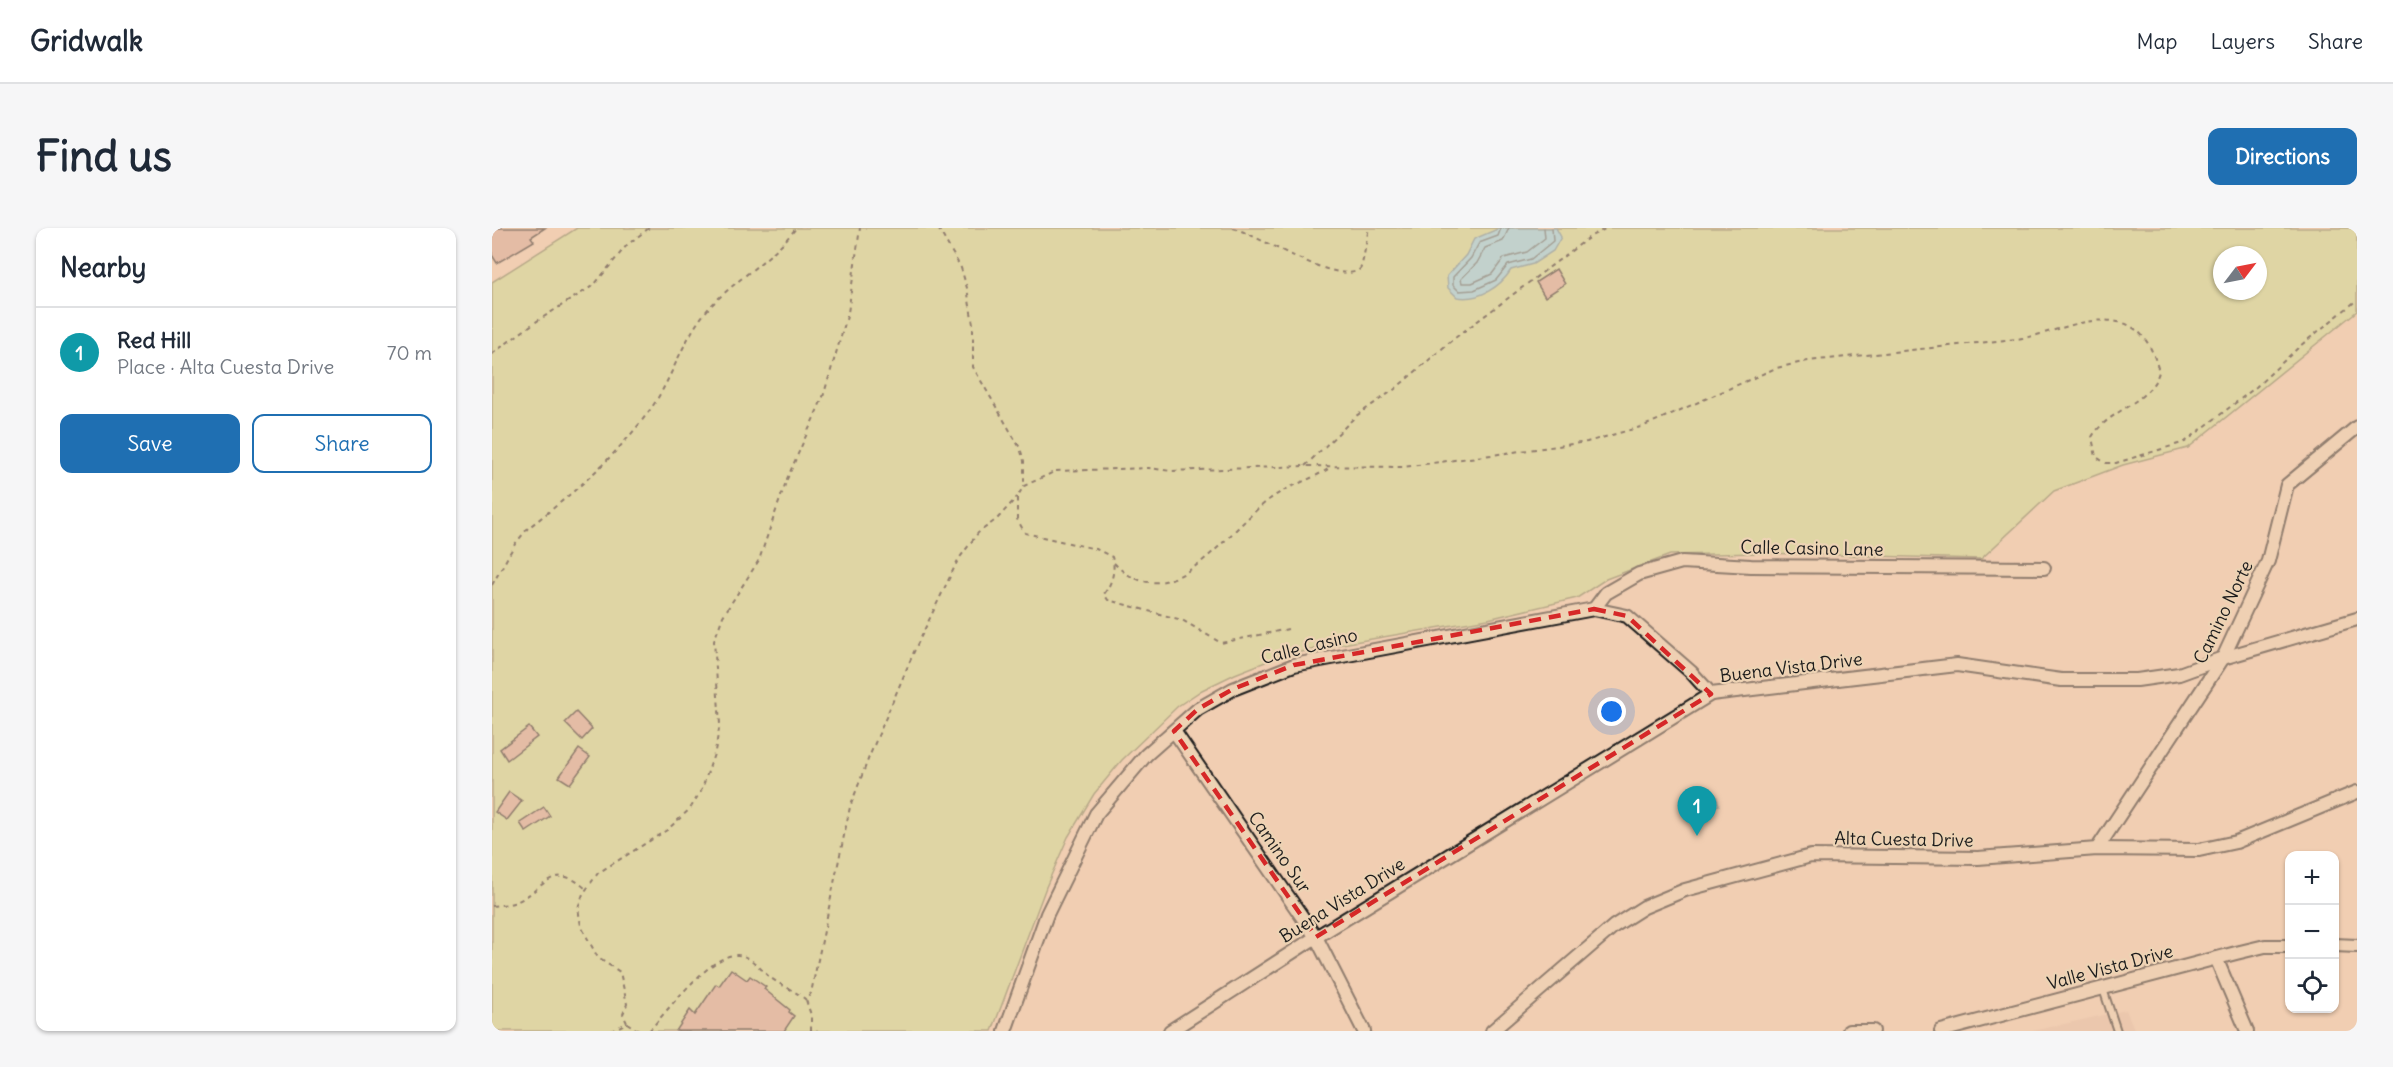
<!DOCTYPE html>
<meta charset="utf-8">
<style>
:root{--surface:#fff;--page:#f6f6f7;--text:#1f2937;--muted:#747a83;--line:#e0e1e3;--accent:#1f6fb2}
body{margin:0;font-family:Delius,sans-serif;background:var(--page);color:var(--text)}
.controls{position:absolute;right:18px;bottom:18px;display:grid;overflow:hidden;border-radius:12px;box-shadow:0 2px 4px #0004}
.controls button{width:54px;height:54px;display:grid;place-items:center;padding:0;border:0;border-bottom:2px solid var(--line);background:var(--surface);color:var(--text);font:30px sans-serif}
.compass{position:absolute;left:1721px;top:18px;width:54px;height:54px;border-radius:50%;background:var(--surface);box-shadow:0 2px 4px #0004;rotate:58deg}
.you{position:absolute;left:1120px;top:484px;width:21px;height:21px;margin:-15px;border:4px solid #fff;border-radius:50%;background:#1a73e8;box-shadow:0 0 0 9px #1a73e833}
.badge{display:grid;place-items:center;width:39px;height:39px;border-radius:50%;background:var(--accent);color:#fff;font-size:20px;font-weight:700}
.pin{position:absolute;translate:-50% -50px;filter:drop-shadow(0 2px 3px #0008)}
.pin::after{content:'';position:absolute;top:32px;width:21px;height:18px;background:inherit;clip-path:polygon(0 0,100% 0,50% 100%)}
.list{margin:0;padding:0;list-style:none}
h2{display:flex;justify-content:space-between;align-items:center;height:78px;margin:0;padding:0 24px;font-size:26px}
h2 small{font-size:20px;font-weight:400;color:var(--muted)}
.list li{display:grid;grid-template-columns:39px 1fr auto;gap:18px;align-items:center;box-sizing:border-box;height:90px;padding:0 24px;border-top:2px solid var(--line)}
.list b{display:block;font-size:22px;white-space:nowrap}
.list p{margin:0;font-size:20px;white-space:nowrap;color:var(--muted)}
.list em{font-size:20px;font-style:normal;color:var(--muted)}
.actions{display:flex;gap:12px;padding:18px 24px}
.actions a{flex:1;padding:14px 0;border:2px solid var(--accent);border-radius:12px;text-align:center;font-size:21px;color:var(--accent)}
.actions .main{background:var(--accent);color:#fff}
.icon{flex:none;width:33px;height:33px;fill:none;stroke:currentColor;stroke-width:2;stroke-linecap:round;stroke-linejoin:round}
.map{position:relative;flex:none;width:1865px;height:803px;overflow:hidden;border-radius:12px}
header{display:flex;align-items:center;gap:36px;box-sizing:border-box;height:84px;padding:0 30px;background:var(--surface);border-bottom:2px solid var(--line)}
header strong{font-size:28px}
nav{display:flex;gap:33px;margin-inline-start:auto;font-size:21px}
.intro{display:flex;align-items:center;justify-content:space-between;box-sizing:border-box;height:144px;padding:0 36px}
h1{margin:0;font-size:42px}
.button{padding:15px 27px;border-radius:12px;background:var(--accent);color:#fff;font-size:21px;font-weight:700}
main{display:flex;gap:36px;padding:0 36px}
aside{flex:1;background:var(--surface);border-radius:12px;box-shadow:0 2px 4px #0004}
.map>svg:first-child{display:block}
</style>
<header>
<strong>Gridwalk</strong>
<nav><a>Map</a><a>Layers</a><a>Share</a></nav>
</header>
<div class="intro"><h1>Find us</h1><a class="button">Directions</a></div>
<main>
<aside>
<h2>Nearby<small></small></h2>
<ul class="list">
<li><span class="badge" style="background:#0f9aa8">1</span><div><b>Red Hill</b><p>Place · Alta Cuesta Drive</p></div><em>70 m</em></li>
</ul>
<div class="actions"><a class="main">Save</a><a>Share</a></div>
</aside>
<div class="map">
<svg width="1865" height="803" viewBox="0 0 1865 803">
<rect width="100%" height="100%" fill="#f1ceb2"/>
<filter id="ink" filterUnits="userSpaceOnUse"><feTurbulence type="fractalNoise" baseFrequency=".0167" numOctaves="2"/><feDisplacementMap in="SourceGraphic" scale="12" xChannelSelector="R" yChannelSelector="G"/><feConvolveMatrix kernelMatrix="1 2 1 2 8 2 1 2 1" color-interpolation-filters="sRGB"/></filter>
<g filter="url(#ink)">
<path fill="#e5bfa6" d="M1634,782L1643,803H1541Z"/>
<path fill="#cbde92" stroke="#747d57" stroke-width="1.5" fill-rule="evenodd" d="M85,0H1865V83L1696,220L1631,237L1562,263L1489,331L1269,325L1178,327L1114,351L1085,370L996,391L833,419L786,429L743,446L710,462L686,478L630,532L602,566L576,609L554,659L500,803H0V54ZM1730,27H1766V63H1730Z"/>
<g fill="#8bd6eb" stroke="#5f8c98" stroke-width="1.5">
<path d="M1008,0H1064L1069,9L1061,23L1041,36L1019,42C1008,59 987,73 965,69L956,60L955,48L974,27L982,11Z"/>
<path d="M1224,567L1227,577L1205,584L1202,573Z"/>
</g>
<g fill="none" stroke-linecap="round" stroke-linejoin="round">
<g stroke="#48666f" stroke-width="1.5">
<path d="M1009,0L1006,8L987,15L979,30L961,49V57L967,63L982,62L1004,52L1016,37L1039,31L1061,13L1060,0"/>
<path d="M1017,0L1011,13L993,20L985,35L969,51L970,55H980L1000,46L1012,30L1035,24L1053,10L1052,0"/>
</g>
</g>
<g fill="#d6a795" stroke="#1c1c1c" stroke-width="1.5">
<path d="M0,0H53L39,9L42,13L5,35L0,27Z"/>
<path d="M1064,41L1073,56L1053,69L1044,54Z"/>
<path d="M84,484L100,501L90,512L73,495Z"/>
<path d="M37,499L45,509L15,532L8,521Z"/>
<path d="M87,521L98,529L78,556L67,549Z"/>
<path d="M17,564L30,573L15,592L3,584Z"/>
<path d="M52,579L58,588L34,604L28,595Z"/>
<path d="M239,741L255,752L258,748L274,759L272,761L298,782L297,784L302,788L292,803H184L198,782L203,787L224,756L227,758Z"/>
</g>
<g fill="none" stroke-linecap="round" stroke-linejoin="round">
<defs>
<path id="service" d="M1611,761L1625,803"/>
<g id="minor">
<path d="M1102,381L1114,365L1147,346L1190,334L1259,338L1552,340"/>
<path d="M682,503L824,709L872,803"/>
<path d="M1605,621L1731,430L1776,333L1795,257L1865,199"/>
<path d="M1842,717L1865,718"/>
<path d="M1724,730L1755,803"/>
<path d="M513,803L555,686L604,586L654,527L706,481L741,461L802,437L1102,381L1135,388L1199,444L1219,466"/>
<path d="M678,803L824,709L1219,466L1465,437L1569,452H1645L1687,446L1731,430L1865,391"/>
<path d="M1000,803L1122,698L1152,679L1193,662L1319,628L1486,630L1605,621L1707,622L1744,614L1865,564"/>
<path d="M1357,803H1381"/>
<path d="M1449,803L1744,725L1773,718H1798"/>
</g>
</defs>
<use href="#service" stroke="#1c1c1c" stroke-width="10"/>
<use href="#minor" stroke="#1c1c1c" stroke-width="16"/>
<g stroke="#1c1c1c" stroke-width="2" stroke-dasharray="4.5 4.5" stroke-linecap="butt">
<path d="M446,0L469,40L475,60L481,96V139L528,220L532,233V258"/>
<path d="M741,0C766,7 847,59 868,41C871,38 875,7 877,0"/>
<path d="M0,126L42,95L102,57L135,17L157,0"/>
<path d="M813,238L864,188L903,161L959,113L1099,8L1115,0"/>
<path d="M622,335C679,394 735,302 778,271C797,257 820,252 839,239"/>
<path d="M0,357L23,316L36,300C82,265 126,227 160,179C181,149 191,109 217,80C244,51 280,31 304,0"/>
<path d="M796,401L729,415L690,392L616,372L612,366C620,355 624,342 620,329L604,321L533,305L525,291V269L532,258L564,243L657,240L679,243L813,238L911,239L1095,214L1152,198L1284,140L1316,133C1385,126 1455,118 1524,111C1561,107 1593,85 1631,95C1653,102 1662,124 1667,144C1658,175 1616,182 1600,209L1604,229L1614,235H1624L1693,214L1764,159L1808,118L1865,72"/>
<path d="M0,678C7,677 17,677 24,674C52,662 60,632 93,660"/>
<path d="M135,795L147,803"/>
<path d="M119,803L135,795L131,786L135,776L128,744L106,730L89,698L86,680L91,666L106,645L175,602L198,581L210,561L223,523L228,496L222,413L231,388L267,332L295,251L331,169L356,85L368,0"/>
<path d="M157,803C174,784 220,724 246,727C260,728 269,743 279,750C291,759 303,762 314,772"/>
<path d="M319,803V787L314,772L319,765L358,579L377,529L424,419L466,332L486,305L505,291L525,269"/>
</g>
<use href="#service" stroke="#edd3b4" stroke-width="6"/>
<use href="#minor" stroke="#edd3b4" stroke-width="12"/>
</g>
</g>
<path d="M0 0H1865V803H0ZM1102,381L1135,388L1219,466L824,709L682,503L706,481L741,461L802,437Z" fill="#f1ceb2" fill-opacity=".55" fill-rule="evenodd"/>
<path fill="none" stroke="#d62828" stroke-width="4.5" stroke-dasharray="12 8" stroke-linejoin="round" d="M1102,381L1135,388L1219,466L824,709L682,503L706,481L741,461L802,437Z"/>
<g text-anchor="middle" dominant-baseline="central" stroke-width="4.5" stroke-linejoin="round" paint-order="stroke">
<g font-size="18" fill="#1c1c1c" stroke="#edd3b4">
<text transform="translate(1320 320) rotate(1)">Calle Casino Lane</text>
<text transform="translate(1731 384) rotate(-64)">Camino Norte</text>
<text transform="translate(817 418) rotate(-14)">Calle Casino</text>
<text transform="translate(1299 439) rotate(-7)">Buena Vista Drive</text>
<text transform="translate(1412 611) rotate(1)">Alta Cuesta Drive</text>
<text transform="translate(788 624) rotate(55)">Camino Sur</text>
<text transform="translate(850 672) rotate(-32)">Buena Vista Drive</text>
<text transform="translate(1618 739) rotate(-15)">Valle Vista Drive</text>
</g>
</g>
</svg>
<div class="controls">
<button>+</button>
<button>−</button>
<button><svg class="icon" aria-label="locate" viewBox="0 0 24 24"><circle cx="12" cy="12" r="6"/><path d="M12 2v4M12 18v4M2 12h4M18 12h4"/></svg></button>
</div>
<svg class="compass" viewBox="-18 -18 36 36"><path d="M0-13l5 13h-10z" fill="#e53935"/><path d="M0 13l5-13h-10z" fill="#747a83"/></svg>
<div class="you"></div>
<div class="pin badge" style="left:1205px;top:608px;background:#0f9aa8">1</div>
</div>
</main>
